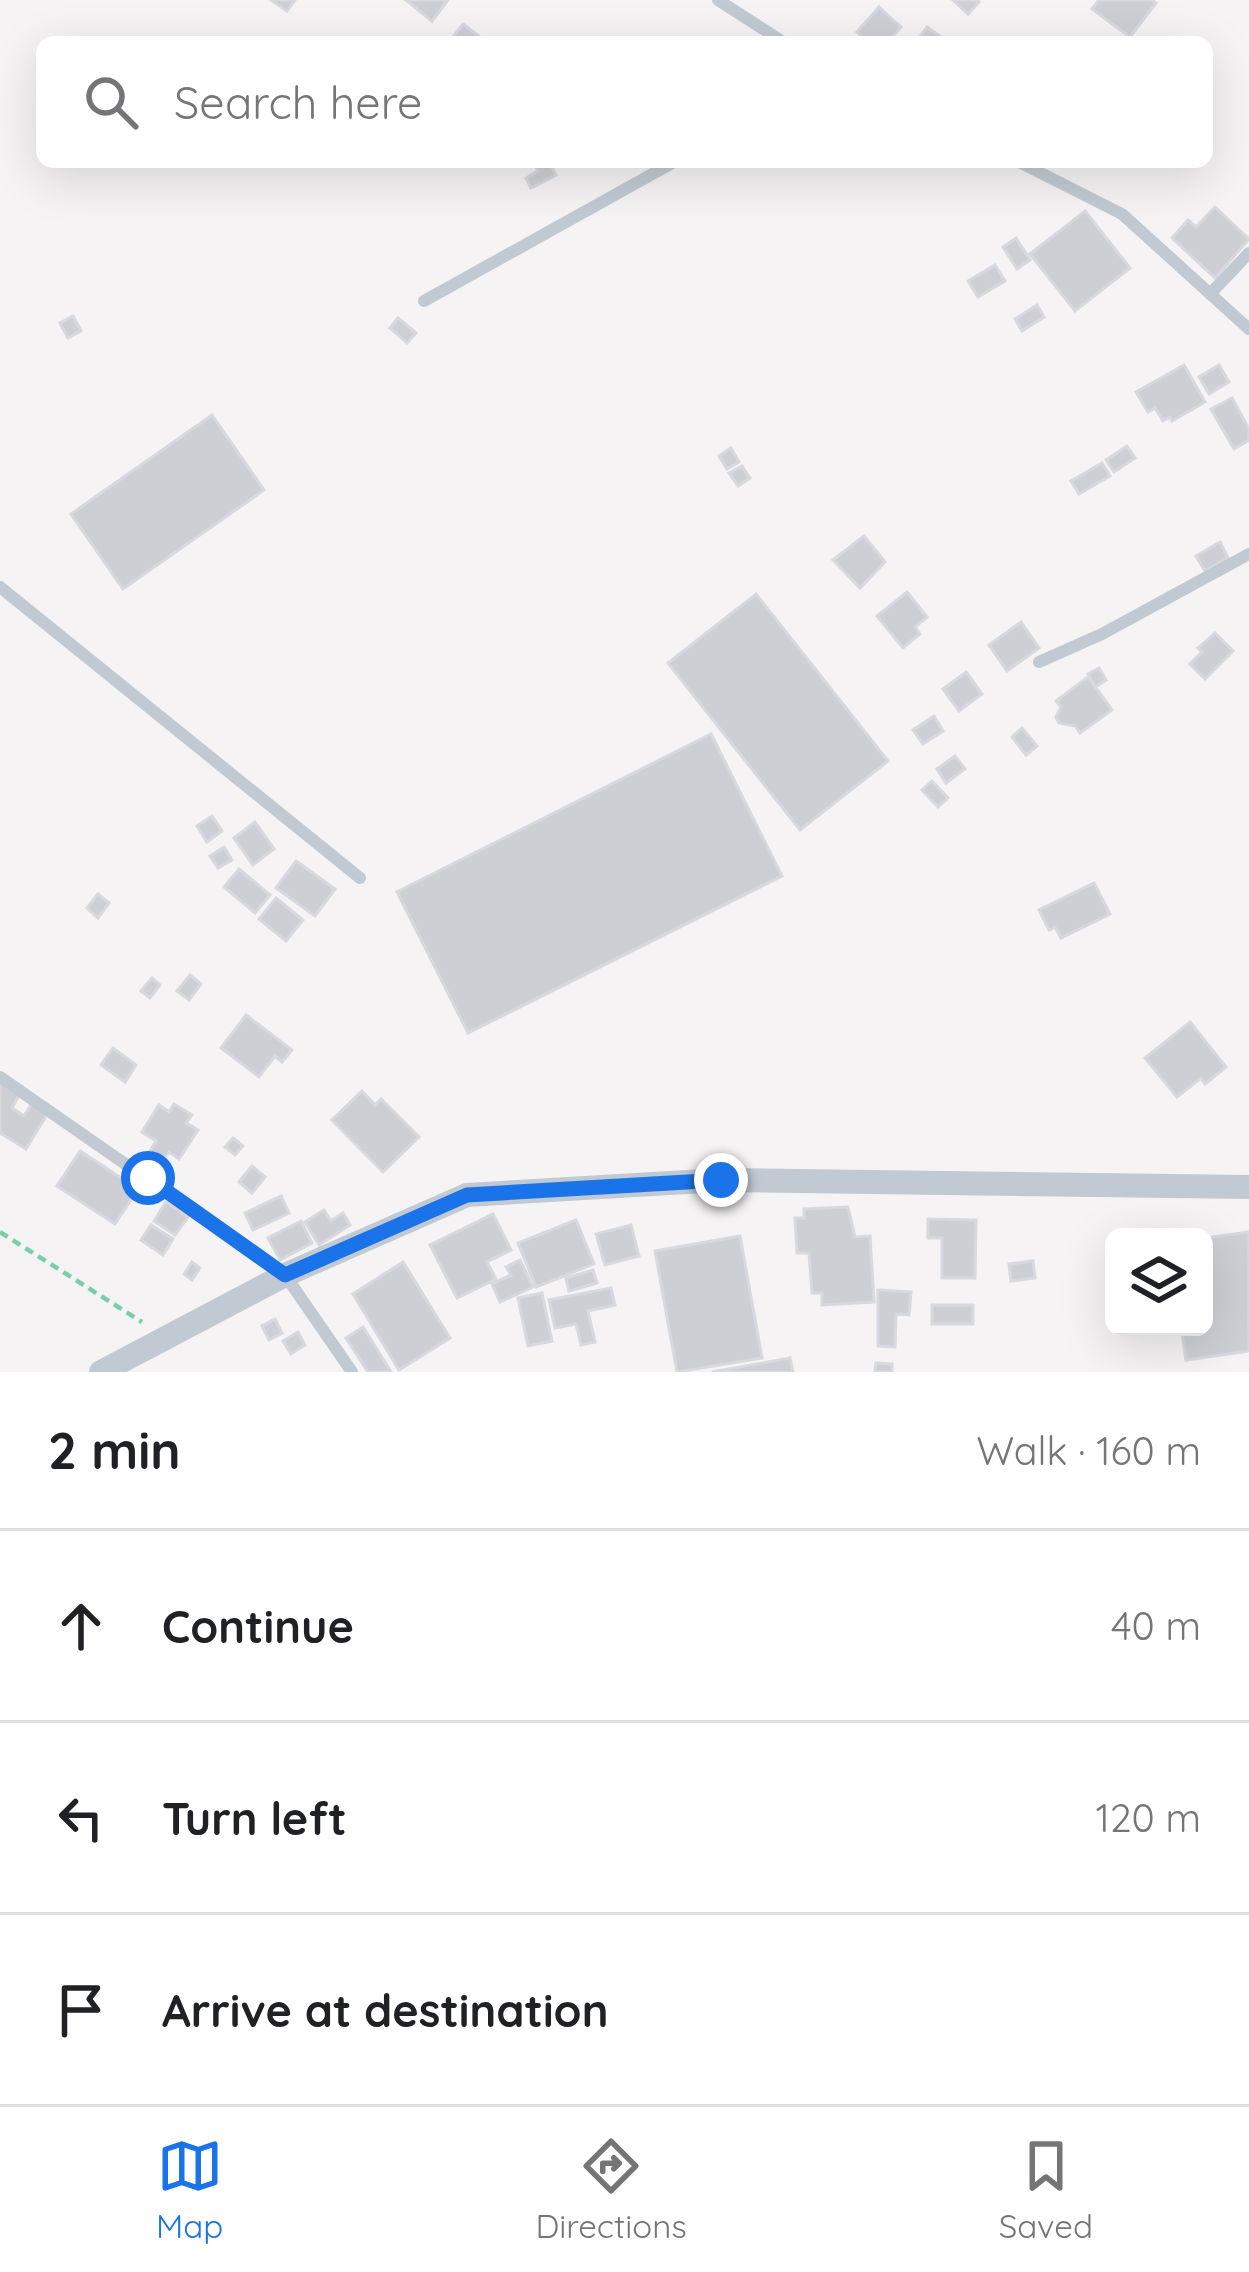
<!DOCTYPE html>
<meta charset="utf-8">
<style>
:root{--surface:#fff;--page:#f6f6f6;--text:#202124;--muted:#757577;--line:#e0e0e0;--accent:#1a73e8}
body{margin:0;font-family:Quicksand,sans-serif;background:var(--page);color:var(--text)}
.controls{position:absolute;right:36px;bottom:36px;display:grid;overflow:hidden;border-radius:18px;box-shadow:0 12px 48px #0002}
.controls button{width:108px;height:108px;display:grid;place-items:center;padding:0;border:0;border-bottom:3px solid var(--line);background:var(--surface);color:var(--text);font:60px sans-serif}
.stop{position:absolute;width:36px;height:36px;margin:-27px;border:9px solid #1a73e8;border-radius:50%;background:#fff}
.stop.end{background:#1a73e8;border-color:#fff;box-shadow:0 3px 12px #0008}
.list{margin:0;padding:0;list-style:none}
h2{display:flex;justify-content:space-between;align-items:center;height:156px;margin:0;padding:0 48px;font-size:51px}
h2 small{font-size:39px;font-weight:400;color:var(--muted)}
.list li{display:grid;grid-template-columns:78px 1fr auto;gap:36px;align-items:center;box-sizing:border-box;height:192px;padding:0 48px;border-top:3px solid var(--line)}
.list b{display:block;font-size:45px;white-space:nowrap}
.list em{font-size:39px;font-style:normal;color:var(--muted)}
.icon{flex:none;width:66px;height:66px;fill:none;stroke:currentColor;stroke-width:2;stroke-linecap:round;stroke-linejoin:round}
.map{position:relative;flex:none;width:1249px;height:1372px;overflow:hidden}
.search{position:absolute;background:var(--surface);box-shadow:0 12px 48px #0002;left:36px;right:36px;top:36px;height:132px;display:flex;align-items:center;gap:30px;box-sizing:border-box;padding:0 42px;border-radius:18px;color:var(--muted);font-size:45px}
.sheet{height:732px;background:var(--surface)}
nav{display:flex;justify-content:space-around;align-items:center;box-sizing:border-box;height:168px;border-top:3px solid var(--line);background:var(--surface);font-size:33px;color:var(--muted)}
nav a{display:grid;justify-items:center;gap:6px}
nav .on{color:var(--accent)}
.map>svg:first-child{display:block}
</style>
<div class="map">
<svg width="1249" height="1372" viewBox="0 0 1249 1372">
<rect width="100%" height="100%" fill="#f5f3f3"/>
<g fill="#cdcfd5" stroke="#d7d9de" stroke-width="3">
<path d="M271,0H295L287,11Z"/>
<path d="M406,0H448L432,21Z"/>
<path d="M953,0H976L979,2L968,14Z"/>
<path d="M1099,0H1152L1156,3L1130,37L1092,9Z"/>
<path d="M879,7L901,27L888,42H868L857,32Z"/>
<path d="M463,24L485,41V42H449Z"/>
<path d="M927,27L948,42H916Z"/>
<path d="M533,162H549L556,175L531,188L526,178L538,171Z"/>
<path d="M1215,207L1249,239L1215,278L1172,238L1188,220L1196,227Z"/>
<path d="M1085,211L1130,268L1075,311L1030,254Z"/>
<path d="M1016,238L1030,260L1017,269L1003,247Z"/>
<path d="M995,265L1005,281L978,297L968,281Z"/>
<path d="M1037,305L1044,317L1022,331L1015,319Z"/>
<path d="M73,316L81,331L68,338L60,323Z"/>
<path d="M398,318L416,333L407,343L390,328Z"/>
<path d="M1184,365L1205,402L1172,421L1170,417L1163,421L1155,408L1148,412L1136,392Z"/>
<path d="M1219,365L1229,382L1209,394L1199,377Z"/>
<path d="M1232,398L1249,429V440L1234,449L1211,409Z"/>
<path d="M212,415L264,490L123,589L71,514Z"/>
<path d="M1127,446L1135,458L1114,472L1106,460Z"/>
<path d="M731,448L739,462L727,469L719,456Z"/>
<path d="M1102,463L1110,476L1079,494L1071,481Z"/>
<path d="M742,466L750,478L738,486L729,473Z"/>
<path d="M864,536L885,562L860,588L833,560Z"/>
<path d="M1220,542L1228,558L1205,571L1196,556Z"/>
<path d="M907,592L927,617L915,627L920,634L903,648L877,616Z"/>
<path d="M756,594L888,761L800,830L668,663Z"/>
<path d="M1021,622L1039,648L1007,671L989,645Z"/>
<path d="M1215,633L1233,651L1205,679L1190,664L1202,652L1198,648Z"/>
<path d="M1099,668L1106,680L1095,687L1088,674Z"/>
<path d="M966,672L982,694L959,711L943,689Z"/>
<path d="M1088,677L1112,710L1080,733L1075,726L1059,723L1056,717L1061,707L1056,701Z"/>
<path d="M934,716L943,731L923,744L913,730Z"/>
<path d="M1022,728L1037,746L1026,755L1012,737Z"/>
<path d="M711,734L782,876L468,1033L397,892Z"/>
<path d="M955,756L965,769L946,783L937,769Z"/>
<path d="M932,781L948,798L938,807L922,790Z"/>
<path d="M212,816L222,831L207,842L197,826Z"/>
<path d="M255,822L274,849L253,865L234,838Z"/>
<path d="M224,847L232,860L218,868L210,856Z"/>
<path d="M296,861L335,889L315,916L276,888Z"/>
<path d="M239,869L270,895L255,913L224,887Z"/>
<path d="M1094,883L1110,914L1061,938L1055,927L1049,930L1039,910Z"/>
<path d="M98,894L109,903L98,918L87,908Z"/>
<path d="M276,898L303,920L286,941L259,919Z"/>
<path d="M190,975L201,984L189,1000L177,991Z"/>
<path d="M152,978L160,985L150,998L141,991Z"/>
<path d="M246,1015L292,1050L282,1062L275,1056L259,1077L221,1048Z"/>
<path d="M1190,1022L1226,1067L1205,1084L1201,1078L1177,1097L1145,1058Z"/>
<path d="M113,1048L136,1065L125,1082L101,1065Z"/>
<path d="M0,1083L19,1095L12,1108L24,1116L32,1103L48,1113L26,1149L0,1133Z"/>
<path d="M362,1091L375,1105L381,1099L419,1137L383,1172L332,1120Z"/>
<path d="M174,1104L192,1115L186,1123L198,1130L179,1159L169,1152L162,1162L149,1153L156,1141L142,1132L159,1105L169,1112Z"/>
<path d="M233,1138L243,1146L235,1155L225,1147Z"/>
<path d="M80,1151L138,1189L115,1224L57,1186Z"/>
<path d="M252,1166L265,1177L252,1193L239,1182Z"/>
<path d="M281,1196L289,1213L253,1230L245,1213Z"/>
<path d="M166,1202L188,1217L175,1235L154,1221Z"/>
<path d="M848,1207L855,1237L870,1236L874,1302L822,1305V1293H812L809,1253H797L795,1218H804V1209Z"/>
<path d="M324,1210L331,1221L343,1213L350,1225L319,1245L305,1222Z"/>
<path d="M493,1214L511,1250L487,1262L496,1279L457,1298L430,1245Z"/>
<path d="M928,1219L976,1220L975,1278H942V1238H928Z"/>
<path d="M576,1220L594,1264L536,1287L518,1243Z"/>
<path d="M301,1221L312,1243L280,1260L268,1238Z"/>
<path d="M151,1225L173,1239L163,1255L141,1240Z"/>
<path d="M631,1225L639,1256L605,1265L596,1234Z"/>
<path d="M1249,1232V1351L1186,1360L1181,1327H1204V1238Z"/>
<path d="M740,1236L762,1358L677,1372L655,1251Z"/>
<path d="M520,1260L533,1287L500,1302L492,1284L511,1275L506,1267Z"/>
<path d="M1033,1261L1035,1278L1011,1281L1009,1264Z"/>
<path d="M192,1262L200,1268L192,1280L184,1274Z"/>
<path d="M403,1262L450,1338L399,1370L353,1294Z"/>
<path d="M593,1270L597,1283L569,1291L566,1278Z"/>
<path d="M611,1288L615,1305L588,1311L595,1342L581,1345L576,1324L555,1328L549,1300Z"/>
<path d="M878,1290L911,1292L909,1315L896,1314L895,1347L878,1346Z"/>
<path d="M542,1293L552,1341L528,1346L518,1298Z"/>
<rect x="932" y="1305" width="41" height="19"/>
<path d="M275,1319L282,1333L269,1340L262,1326Z"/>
<path d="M363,1327L391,1372H368L346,1338Z"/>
<path d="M298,1332L305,1345L291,1354L283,1341Z"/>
<path d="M790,1358L793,1372H712Z"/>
<path d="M876,1363L892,1364V1372H875Z"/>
</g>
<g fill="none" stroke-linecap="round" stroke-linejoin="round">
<path stroke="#7ad0a6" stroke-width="4.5" stroke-dasharray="9 6" stroke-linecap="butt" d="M0,1232L142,1322"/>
<g stroke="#c1cad2" stroke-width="12">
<path d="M718,0L783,42"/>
<path d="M1019,162L1122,214L1249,329"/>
<path d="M1210,294L1249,253"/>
<path d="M424,301L674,162"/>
<path d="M0,587L360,878"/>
<path d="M1039,662L1102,634L1249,554"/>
<path d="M0,1077L285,1275L352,1372"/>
</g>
<path stroke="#c1cad2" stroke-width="24" d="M101,1372L285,1275L467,1195L721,1180L1249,1187"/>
</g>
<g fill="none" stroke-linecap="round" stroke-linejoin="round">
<path stroke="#1a73e8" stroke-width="15" d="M148,1178L285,1275L467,1195L721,1180"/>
</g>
</svg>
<div class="controls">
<button><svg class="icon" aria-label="layers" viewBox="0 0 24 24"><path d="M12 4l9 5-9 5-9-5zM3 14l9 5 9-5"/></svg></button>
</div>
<div class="stop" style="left:148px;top:1178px"></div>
<div class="stop end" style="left:721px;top:1180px"></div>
<div class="search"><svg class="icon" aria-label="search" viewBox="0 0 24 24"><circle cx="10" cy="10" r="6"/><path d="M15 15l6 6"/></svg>Search here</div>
</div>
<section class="sheet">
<h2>2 min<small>Walk · 160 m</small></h2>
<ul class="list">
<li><svg class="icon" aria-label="ahead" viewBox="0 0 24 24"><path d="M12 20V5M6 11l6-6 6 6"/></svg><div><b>Continue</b></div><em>40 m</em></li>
<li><svg class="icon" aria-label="left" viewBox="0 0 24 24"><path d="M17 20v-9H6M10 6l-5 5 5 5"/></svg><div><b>Turn left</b></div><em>120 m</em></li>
<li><svg class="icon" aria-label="arrive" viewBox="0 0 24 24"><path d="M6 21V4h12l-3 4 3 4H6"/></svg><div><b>Arrive at destination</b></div></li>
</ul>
</section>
<nav>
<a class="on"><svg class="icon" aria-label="map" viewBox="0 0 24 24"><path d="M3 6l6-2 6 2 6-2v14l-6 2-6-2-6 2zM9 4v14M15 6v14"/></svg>Map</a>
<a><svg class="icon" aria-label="directions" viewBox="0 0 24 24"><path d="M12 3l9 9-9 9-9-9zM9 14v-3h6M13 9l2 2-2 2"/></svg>Directions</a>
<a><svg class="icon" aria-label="saved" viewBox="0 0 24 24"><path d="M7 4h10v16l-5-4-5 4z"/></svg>Saved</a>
</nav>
